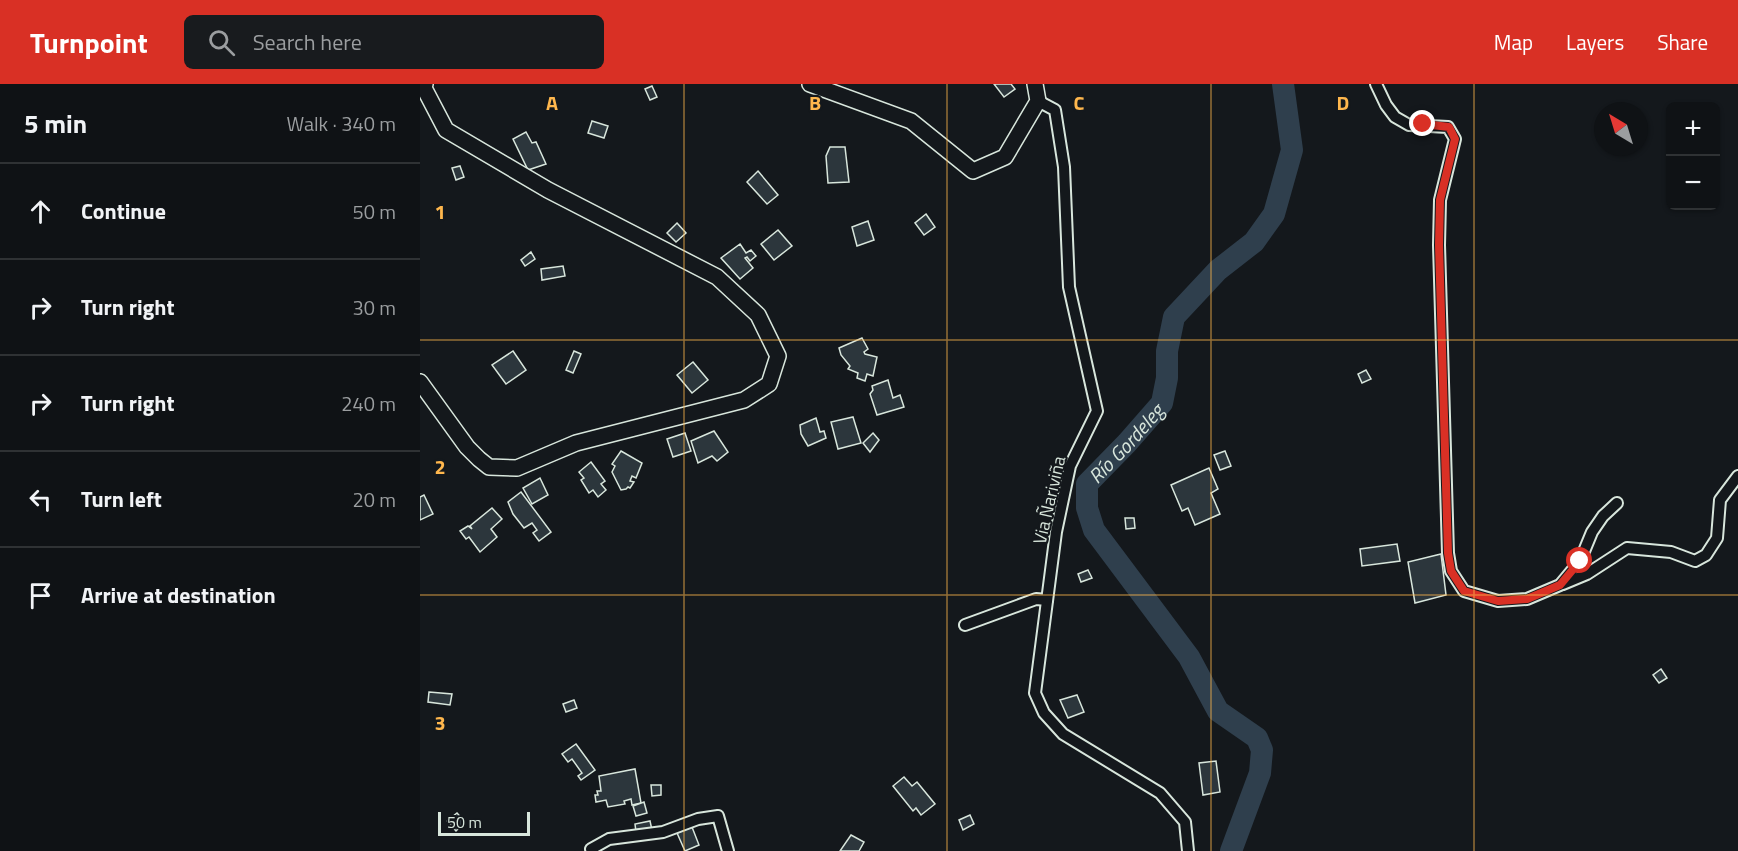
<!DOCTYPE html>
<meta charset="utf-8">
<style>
:root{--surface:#0f1215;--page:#181b1e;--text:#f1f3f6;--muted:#9b9ea0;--line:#2f3234;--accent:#d93025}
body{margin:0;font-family:"Titillium Web",sans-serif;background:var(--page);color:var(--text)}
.controls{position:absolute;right:18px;top:18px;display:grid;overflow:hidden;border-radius:9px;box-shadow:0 2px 4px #0004}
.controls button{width:54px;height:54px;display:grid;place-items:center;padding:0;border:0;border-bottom:2px solid var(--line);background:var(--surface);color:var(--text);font:30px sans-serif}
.compass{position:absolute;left:1174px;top:18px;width:54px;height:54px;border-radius:50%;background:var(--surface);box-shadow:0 2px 4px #0004;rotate:322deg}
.scale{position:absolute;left:18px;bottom:15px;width:92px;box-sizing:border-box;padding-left:6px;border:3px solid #d8e6dc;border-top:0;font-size:16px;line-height:21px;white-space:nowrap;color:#d8e6dc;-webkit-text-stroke:4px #14181c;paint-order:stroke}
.stop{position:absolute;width:18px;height:18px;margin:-14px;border:4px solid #d93025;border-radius:50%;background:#fff}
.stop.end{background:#d93025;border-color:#fff;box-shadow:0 2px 6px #0008}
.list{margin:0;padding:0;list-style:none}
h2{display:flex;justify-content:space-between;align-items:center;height:78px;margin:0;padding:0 24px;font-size:26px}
h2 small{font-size:20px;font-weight:400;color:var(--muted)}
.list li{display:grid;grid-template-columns:39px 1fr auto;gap:18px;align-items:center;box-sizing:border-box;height:96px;padding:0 24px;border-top:2px solid var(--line)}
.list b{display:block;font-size:22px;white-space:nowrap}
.list em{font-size:20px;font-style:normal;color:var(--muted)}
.icon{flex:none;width:33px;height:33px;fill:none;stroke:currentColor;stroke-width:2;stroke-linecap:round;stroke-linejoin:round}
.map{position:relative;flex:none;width:1318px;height:767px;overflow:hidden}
header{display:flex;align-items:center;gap:36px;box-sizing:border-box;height:84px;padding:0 30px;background:var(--accent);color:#fff}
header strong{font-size:28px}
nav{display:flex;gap:33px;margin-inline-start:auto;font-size:21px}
.search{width:420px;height:54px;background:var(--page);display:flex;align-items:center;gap:15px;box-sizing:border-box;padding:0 21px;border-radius:9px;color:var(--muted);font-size:22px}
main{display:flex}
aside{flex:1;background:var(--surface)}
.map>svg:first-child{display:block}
</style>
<header>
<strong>Turnpoint</strong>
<div class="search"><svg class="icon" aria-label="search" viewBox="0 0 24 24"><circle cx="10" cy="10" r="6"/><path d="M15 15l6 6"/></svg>Search here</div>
<nav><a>Map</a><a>Layers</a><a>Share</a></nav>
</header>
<main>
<aside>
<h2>5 min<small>Walk · 340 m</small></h2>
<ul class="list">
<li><svg class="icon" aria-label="ahead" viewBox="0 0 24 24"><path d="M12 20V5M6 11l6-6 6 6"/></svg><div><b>Continue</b></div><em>50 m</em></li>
<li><svg class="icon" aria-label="right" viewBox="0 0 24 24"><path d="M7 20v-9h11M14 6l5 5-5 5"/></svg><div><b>Turn right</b></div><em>30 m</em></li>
<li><svg class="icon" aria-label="right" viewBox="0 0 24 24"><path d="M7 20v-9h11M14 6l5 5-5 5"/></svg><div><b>Turn right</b></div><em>240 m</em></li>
<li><svg class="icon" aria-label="left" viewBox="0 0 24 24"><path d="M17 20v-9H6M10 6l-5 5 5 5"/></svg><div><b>Turn left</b></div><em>20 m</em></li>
<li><svg class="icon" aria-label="arrive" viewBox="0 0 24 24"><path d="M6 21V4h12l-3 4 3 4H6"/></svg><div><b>Arrive at destination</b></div></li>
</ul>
</aside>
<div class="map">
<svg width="1318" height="767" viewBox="0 0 1318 767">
<rect width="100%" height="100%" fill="#14181c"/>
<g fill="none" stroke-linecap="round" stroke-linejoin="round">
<path stroke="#2f3f4d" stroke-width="22" id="s1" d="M811,767L840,689L842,666L837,654L798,627L769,573L674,446L667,424V400L707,359L742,319L747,294V267L754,233L798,186L834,158L854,130L872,66L863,0"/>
</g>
<g fill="#2c363c" stroke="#d8e6dc" stroke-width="1.5">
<path d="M574,0H591L595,5L584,13Z"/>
<path d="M232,2L237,13L230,16L225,5Z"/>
<path d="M172,37L188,42L184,54L168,49Z"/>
<path d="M106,48L112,59L116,58L126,80L108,86L93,55Z"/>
<path d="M410,63H425L429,98L408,99L406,72Z"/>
<path d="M40,82L44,93L36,96L32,84Z"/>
<path d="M338,87L358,111L347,120L327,98Z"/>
<path d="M506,130L515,143L504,151L495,139Z"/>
<path d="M448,137L454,156L437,162L432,143Z"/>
<path d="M257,139L266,149L256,158L247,149Z"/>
<path d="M358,146L372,162L354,176L341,160Z"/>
<path d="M320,160L326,169L331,166L336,172L330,177L327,173L325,174L333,184L320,195L301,174Z"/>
<path d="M111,168L115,175L105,182L101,176Z"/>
<path d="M143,182L145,192L122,196L121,185Z"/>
<path d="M442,254L448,265L444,268L445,270L457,273L453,292L447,290L445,297L437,294L438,289L428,285L430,282L421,271L419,264Z"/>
<path d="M93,267L106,286L86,300L72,281Z"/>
<path d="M154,267L161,270L153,289L146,286Z"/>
<path d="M273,278L288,296L272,309L257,291Z"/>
<path d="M946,286L951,295L942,299L938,290Z"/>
<path d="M468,296L473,314L480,311L484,323L457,331L450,310L453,306L452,302Z"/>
<path d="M433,333L441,359L418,365L411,338Z"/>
<path d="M396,334L400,348L404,347L406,354L388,362L381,350L380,341Z"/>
<path d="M294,347L308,368L297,377L292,372L278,379L271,357Z"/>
<path d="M265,349L271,367L253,373L247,355Z"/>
<path d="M453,349L459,356L450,368L443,359Z"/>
<path d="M201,367L222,379L216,394L212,392L210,397L214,398L210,404L208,403L206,405L201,406L192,388L195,382L192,380Z"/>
<path d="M805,367L811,382L800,386L794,371Z"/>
<path d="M171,378L185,397L181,400L186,406L178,413L173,406L169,409L161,396L164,394L159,388Z"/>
<path d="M789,384L798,405L791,409L800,430L775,441L768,424L762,427L751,401Z"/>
<path d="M120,394L128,411L112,420L103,404Z"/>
<path d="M101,408L131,448L119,457L113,449L117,446L112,439L104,444L93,430L88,418Z"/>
<path d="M4,411L13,430L0,436V413Z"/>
<path d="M72,424L82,435L71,445L77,453L60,468L49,453L46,455L40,447L48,442L52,445L50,442Z"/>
<path d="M705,434H714L715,444L706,445Z"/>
<path d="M977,460L980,477L942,482L940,465Z"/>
<path d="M1021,470L1026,511L995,519L988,478Z"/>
<path d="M668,486L672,494L661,498L658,490Z"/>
<path d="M1241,585L1247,594L1239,599L1233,591Z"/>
<path d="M9,608L32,610L30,621L8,618Z"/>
<path d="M657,611L664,628L648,634L640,616Z"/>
<path d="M154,616L157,624L146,628L143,620Z"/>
<path d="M156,660L175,686L161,696L158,692L162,689L152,675L148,678L142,670Z"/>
<path d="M796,677L800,708L783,711L779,679Z"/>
<path d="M215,685L221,719L212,721L211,715L204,717L205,720L188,723L186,716L176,718L175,711H178L177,707H181L179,692Z"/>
<path d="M484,693L492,702L497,698L515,720L501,731L496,724L493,727L473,702Z"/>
<path d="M231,701H241V711L232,712Z"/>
<path d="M224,718L227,729L216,732L213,722Z"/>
<path d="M37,729L45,738L36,747L27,737Z"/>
<path d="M550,731L554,740L543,746L539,736Z"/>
<path d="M230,737L232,746L216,748L215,740Z"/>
<path d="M272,743L279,761L265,767L257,749Z"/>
<path d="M431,751L444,758L439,767H420Z"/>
</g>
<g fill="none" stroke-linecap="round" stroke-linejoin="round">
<defs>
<g id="street">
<path d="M956,0L966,21L975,33L989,41L1028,43L1035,55L1020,116L1019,161L1028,469L1031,487L1044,507L1078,517L1107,515L1140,501L1160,477L1172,448L1183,432L1197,419"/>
<path d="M618,17L635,26L644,83L649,203L677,327L650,382L636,448L615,609L624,629L643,650L740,709L765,738L768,767"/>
<path d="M1143,500L1167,490L1207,464L1251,468L1275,477L1286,471L1297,454L1300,416L1318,392"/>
<path d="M545,541L616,515L627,516"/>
<path d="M171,765L189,755L243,748L278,735L298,732L308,767"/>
</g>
<g id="secondary">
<path d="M390,0L491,37L553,87L585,73L618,17L615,0"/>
<path d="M0,298L47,363L59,375L69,383L97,384L156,359L324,316L349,300L358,272L338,231L297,193L128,106L26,46L4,4L5,0"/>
</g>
</defs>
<use href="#street" stroke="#d8e6dc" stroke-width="14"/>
<use href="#secondary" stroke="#d8e6dc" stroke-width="18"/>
<use href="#street" stroke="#14181c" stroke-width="10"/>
<use href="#secondary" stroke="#14181c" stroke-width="15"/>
</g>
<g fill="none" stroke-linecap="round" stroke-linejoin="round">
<path stroke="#d93025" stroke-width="8" d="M1003,40L1029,43L1035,55L1020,116L1019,161L1028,469L1031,487L1044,507L1078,517L1107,515L1140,501L1160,477"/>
</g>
<path fill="none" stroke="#ffb74d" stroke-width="1.5" stroke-opacity="0.55" d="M264,0V767M527,0V767M791,0V767M1054,0V767M0,256H1318M0,511H1318"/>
<g text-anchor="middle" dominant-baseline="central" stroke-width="4.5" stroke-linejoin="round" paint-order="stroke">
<g font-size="18" fill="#d8e6dc" stroke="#14181c">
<text transform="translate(629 416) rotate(-77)">Via Ñariviña</text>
</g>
<g font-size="20" font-style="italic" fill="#d8e6dc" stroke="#14181c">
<text stroke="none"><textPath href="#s1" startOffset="490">Río Gordeleg</textPath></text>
</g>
</g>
<g font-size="20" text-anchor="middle" font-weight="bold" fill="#ffb74d" stroke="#14181c" stroke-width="4.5" stroke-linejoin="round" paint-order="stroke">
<text x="132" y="26">A</text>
<text x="395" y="26">B</text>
<text x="659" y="26">C</text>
<text x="923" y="26">D</text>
<text x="20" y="135">1</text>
<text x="20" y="390">2</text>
<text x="20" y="646">3</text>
</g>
</svg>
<div class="controls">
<button>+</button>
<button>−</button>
</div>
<svg class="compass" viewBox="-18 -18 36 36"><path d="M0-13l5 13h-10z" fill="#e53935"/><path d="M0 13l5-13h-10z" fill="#9b9ea0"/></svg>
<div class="scale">50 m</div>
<div class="stop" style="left:1160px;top:477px"></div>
<div class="stop end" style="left:1003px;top:40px"></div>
</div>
</main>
